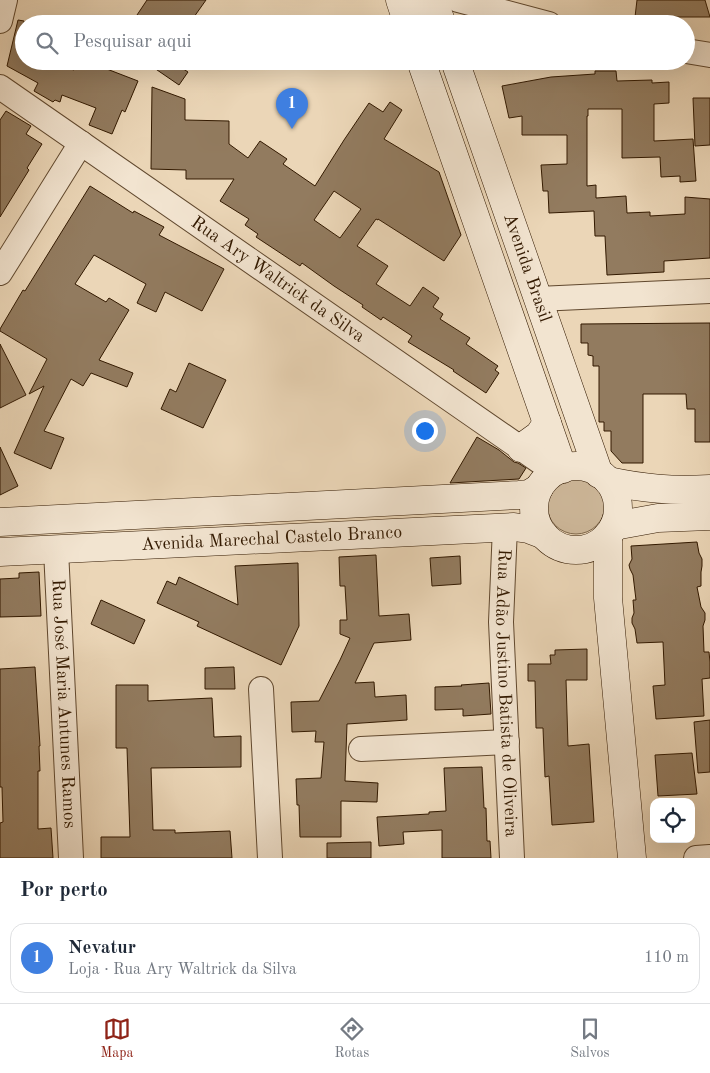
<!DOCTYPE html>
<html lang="pt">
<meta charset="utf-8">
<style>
:root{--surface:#fff;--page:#f2f2f3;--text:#1f2937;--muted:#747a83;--line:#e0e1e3;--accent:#8f2418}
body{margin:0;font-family:"Old Standard TT",serif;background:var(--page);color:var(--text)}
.controls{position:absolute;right:15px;bottom:15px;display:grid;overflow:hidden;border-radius:10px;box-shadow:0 5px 20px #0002}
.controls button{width:45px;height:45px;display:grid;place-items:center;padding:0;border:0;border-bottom:1px solid var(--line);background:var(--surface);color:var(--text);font:25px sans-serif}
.you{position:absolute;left:424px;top:430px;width:18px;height:18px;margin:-12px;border:4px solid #fff;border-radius:50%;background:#1a73e8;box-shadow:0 0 0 8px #1a73e833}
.badge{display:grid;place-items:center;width:32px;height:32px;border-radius:50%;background:var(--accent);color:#fff;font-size:16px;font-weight:700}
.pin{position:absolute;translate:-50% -41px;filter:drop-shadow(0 1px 2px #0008)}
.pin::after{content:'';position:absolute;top:26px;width:18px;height:15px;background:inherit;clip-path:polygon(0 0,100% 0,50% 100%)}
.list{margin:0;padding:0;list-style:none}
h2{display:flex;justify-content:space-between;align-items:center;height:65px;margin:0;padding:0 20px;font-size:21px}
h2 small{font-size:16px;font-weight:400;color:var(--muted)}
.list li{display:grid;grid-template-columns:32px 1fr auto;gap:15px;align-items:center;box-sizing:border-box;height:70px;margin:0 10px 10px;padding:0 10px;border:1px solid var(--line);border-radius:15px}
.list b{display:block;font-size:19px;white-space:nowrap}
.list p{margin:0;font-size:16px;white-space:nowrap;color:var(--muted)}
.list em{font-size:16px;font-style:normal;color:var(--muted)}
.icon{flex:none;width:28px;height:28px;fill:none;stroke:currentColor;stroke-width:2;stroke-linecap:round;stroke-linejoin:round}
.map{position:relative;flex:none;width:710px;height:858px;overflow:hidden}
.search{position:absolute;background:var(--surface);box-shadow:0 5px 20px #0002;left:15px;right:15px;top:15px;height:55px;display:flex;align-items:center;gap:12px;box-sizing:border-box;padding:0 18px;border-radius:28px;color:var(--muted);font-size:19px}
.sheet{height:145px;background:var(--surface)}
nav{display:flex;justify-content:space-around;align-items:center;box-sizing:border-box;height:70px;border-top:1px solid var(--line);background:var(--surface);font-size:14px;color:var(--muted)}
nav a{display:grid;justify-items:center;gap:2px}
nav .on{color:var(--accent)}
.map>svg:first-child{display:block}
</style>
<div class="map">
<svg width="710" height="858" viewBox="0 0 710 858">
<rect width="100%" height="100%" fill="#ebd6b7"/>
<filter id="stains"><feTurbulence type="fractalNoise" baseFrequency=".004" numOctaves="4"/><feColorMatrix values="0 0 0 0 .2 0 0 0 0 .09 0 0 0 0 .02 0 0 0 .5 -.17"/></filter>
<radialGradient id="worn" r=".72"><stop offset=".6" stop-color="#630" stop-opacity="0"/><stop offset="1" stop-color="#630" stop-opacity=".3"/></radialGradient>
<circle fill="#ccb698" stroke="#7f684c" cx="576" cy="505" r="29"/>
<g fill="#927b5f" stroke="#321900" fill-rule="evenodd">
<path d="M147,0H206L189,24H131Z"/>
<path d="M637,0H705L710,17H665L656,16L655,20L635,17Z"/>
<path d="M18,20L24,21V61H43L74,70L78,61H86L138,81L125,112L122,110L112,134L89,125L96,108L62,95L60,102L55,100L53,102L34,91L38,83L7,66Z"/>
<path d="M144,61H171L188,72L179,85Z"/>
<path d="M595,71H616L617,81L652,80V83L669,82V103L654,104V141L693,139L696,181L680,182V176L661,177L660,157L622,158V109H588V116H587V186L596,185V198L626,196L627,213L650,212V216L685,214V197L710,199V258L664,261V272L607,275L605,236H595L594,211L549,213L548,191H543L541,165L567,164V135H522V116L509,118L502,86L551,77L595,74Z"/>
<path d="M152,87L185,99V120L229,121V144L248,158L260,141L287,159L283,164L315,186L344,140L369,103L383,112L390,102L402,110L384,139L439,172L461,235L444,261L378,219V220L376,219L357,246L388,266L376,284L410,306L423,287L439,298L433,307L443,314L440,319L470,338L466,344L498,366L495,370L499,373L486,393L453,371L454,370L408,342L412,336L383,317L381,320L362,307L363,305L334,286L302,263L300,266L256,237L258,234L245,225L249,219L220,201L234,179H186V170L151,169ZM334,191L361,209L340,238L314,220Z"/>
<path d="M693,98H710V145L695,146Z"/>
<path d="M6,111L31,126L26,134L42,144L27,168L29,170L0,217V120Z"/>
<path d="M90,186L133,213L134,211L164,227L159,235L224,269L202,311L165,292L156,312L137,303L146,284L94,255L75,284L106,302L109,298L129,310L99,360L133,373L127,387L91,373L83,386L71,379L44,431L64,438L51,469L14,453L44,386L29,394L47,359L0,331V329L23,290L25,291Z"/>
<path d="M710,323V442H695V409H687L686,394H643V463H622L611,451V431H604V422H599V366H593V356L588,355V343H581V324Z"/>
<path d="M0,344L26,395L0,408Z"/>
<path d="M189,363L226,380L203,428L161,409L170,389L176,392Z"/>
<path d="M477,437L499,450L514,462L518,463L526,468L519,479L450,483Z"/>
<path d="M0,447L18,486L0,495Z"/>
<path d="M697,542L699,553L702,559V566L701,572V586L697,587L701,607L705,613V620L703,626L704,652H709L710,662V678L702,679L704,716L656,719L653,686L665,685L663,642L637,643L635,629L632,623V618L634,613L633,600H636L633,575L630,569L629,565L632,559L631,546Z"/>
<path d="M376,555L379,616L409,614L411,640L374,643L355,683L374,682L375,697L406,695L407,720L347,724L345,781L378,783L377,802L341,801V837H300L299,805H297L296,779L321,778L324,742H315L316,731L292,732L291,702L319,701L340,660L350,638L340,634V620H347L345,586H340L339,557Z"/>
<path d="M460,556L461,584L432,586L430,558Z"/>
<path d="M298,563L299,626L281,665L197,626L199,622L157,603L167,581L176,585L179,577L238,605L235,566Z"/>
<path d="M39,572L41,616L0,617V579L19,578V573Z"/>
<path d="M101,600L145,620L134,644L91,624Z"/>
<path d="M587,649V680H566L568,746L589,744L594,822L552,825L549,776L545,777L543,728H536L535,681H528V664H551L550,655H555V650Z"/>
<path d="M35,667L40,746H39L40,771H38V829L51,828L53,858H0V823L3,822L2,787H0V669Z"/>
<path d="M234,667L235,689H205V668Z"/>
<path d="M489,683L491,714L463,716V709L435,710V687L462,686L461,685Z"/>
<path d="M116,685H148V701L212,698L214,737L241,736V767L151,768L153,830H175V833L230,831L232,858H101V837H130L127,748H116Z"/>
<path d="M710,720V772L698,773L694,722Z"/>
<path d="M692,753L697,794L658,796L655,755Z"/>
<path d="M482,767L484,808H486L487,841H490L491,858H442V830L403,832L404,844L379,846L377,817L429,814V812L446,811L444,768Z"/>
<path d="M371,842V858H327V843Z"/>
</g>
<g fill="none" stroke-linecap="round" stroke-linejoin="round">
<defs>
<g id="minor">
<path d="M458,0L549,24"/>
<path d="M0,21L5,0"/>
<path d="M686,51L710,55"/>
<path id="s1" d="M0,87L555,472"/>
<path d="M0,273L81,143"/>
<path d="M538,299L710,291"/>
<path id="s2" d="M505,527L501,622L512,858"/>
<path id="s3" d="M56,550L71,858"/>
<path d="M261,689L270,858"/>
<path d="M361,749L507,742"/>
<path d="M696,858L710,857"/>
</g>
<g id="secondary">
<path d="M400,0L408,24"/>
<path d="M433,0L442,24"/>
<path d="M416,24L427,0"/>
<path d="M421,61L563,469"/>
<path id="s4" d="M455,61L599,474"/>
<path d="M521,448L539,435L547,423"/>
<circle cx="576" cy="508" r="42"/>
<path d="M608,481C645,489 672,491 710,489"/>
<path d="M0,522L519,495L529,494L539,488"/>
<path d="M614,526L658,518L710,516"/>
<path d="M608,535V598L632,858"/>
<path id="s5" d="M0,552L514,527L528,529L544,535"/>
</g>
</defs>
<use href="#minor" stroke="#60482e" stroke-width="26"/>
<use href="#secondary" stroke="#321900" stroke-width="29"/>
<use href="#minor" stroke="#f2e4d0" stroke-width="24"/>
<use href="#secondary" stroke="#f2e4d0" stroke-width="28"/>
</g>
<g text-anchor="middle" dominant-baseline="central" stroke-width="4" stroke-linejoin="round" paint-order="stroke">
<g font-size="18" fill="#321900" stroke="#f2e4d0">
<text stroke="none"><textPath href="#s4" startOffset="219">Avenida Brasil</textPath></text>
<text stroke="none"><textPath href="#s1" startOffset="338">Rua Ary Waltrick da Silva</textPath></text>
<text stroke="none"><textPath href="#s5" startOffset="272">Avenida Marechal Castelo Branco</textPath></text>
<text stroke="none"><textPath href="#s2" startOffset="166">Rua Adão Justino Batista de Oliveira</textPath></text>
<text stroke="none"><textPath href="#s3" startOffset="154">Rua José Maria Antunes Ramos</textPath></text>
</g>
</g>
<rect width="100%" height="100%" filter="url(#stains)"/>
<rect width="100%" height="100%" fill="url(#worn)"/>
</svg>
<div class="controls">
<button><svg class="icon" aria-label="locate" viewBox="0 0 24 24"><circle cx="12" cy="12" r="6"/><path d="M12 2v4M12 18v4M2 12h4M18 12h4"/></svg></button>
</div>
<div class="you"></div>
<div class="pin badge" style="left:292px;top:129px;background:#3f7fe0">1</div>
<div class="search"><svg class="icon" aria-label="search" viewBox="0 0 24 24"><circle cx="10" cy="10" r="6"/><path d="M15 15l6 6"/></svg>Pesquisar aqui</div>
</div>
<section class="sheet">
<h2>Por perto<small></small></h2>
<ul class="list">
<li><span class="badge" style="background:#3f7fe0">1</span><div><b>Nevatur</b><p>Loja · Rua Ary Waltrick da Silva</p></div><em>110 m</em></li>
</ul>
</section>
<nav>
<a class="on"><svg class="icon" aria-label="map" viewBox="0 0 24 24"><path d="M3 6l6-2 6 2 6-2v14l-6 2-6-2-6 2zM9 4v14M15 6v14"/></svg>Mapa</a>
<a><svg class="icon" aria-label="directions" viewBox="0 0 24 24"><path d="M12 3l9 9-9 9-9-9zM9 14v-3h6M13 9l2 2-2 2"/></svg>Rotas</a>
<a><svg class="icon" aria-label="saved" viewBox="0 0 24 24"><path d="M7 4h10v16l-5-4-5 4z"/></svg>Salvos</a>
</nav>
